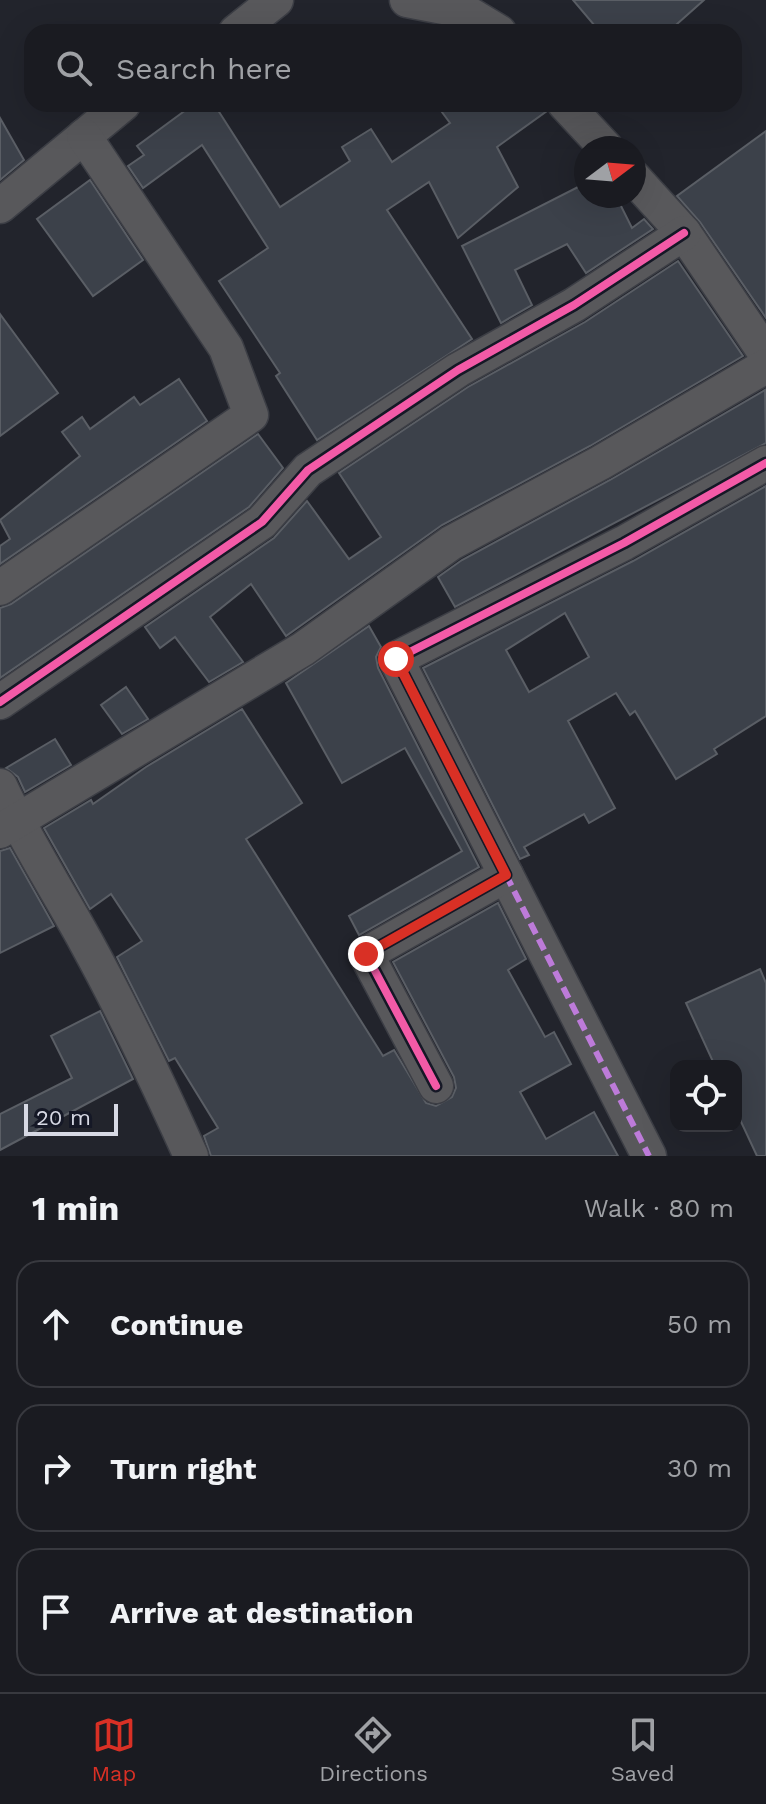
<!DOCTYPE html>
<meta charset="utf-8">
<style>
:root{--surface:#1a1b21;--page:#23242a;--text:#f1f3f6;--muted:#9fa1a5;--line:#38393f;--accent:#d93025}
body{margin:0;font-family:"Work Sans",sans-serif;background:var(--page);color:var(--text)}
.controls{position:absolute;right:24px;bottom:24px;display:grid;overflow:hidden;border-radius:16px;box-shadow:0 8px 32px #0002}
.controls button{width:72px;height:72px;display:grid;place-items:center;padding:0;border:0;border-bottom:2px solid var(--line);background:var(--surface);color:var(--text);font:40px sans-serif}
.compass{position:absolute;left:574px;top:136px;width:72px;height:72px;border-radius:50%;background:var(--surface);box-shadow:0 8px 32px #0002;rotate:74deg}
.scale{position:absolute;left:24px;bottom:20px;width:94px;box-sizing:border-box;padding-left:8px;border:4px solid #d7d9e4;border-top:0;font-size:22px;line-height:28px;white-space:nowrap;color:#d7d9e4;-webkit-text-stroke:6px #151826;paint-order:stroke}
.stop{position:absolute;width:24px;height:24px;margin:-18px;border:6px solid #d93025;border-radius:50%;background:#fff}
.stop.end{background:#d93025;border-color:#fff;box-shadow:0 2px 8px #0008}
.list{margin:0;padding:0;list-style:none}
h2{display:flex;justify-content:space-between;align-items:center;height:104px;margin:0;padding:0 32px;font-size:34px}
h2 small{font-size:26px;font-weight:400;color:var(--muted)}
.list li{display:grid;grid-template-columns:52px 1fr auto;gap:24px;align-items:center;box-sizing:border-box;height:128px;margin:0 16px 16px;padding:0 16px;border:2px solid var(--line);border-radius:24px}
.list b{display:block;font-size:30px;white-space:nowrap}
.list em{font-size:26px;font-style:normal;color:var(--muted)}
.icon{flex:none;width:44px;height:44px;fill:none;stroke:currentColor;stroke-width:2;stroke-linecap:round;stroke-linejoin:round}
.map{position:relative;flex:none;width:766px;height:1156px;overflow:hidden}
.search{position:absolute;background:var(--surface);box-shadow:0 8px 32px #0002;left:24px;right:24px;top:24px;height:88px;display:flex;align-items:center;gap:20px;box-sizing:border-box;padding:0 28px;border-radius:24px;color:var(--muted);font-size:30px}
.sheet{height:536px;background:var(--surface)}
nav{display:flex;justify-content:space-around;align-items:center;box-sizing:border-box;height:112px;border-top:2px solid var(--line);background:var(--surface);font-size:22px;color:var(--muted)}
nav a{display:grid;justify-items:center;gap:4px}
nav .on{color:var(--accent)}
.map>svg:first-child{display:block}
</style>
<div class="map">
<svg width="766" height="1156" viewBox="0 0 766 1156">
<rect width="100%" height="100%" fill="#22242c"/>
<g fill="#3c414a" stroke="#5a5e65" stroke-width="2" fill-rule="evenodd">
<path d="M573,0H704L668,32H600Z"/>
<path d="M194,104H214L280,207L350,161L342,147L371,129L392,162L450,123L436,104H546L547,111L497,147L518,187L458,238L429,182L387,210L472,339L317,440L276,376L280,373L219,281L268,248L202,145L143,188L128,166L144,155L137,146Z"/>
<path d="M0,118L24,160L0,180Z"/>
<path d="M766,131V318L700,222L677,196Z"/>
<path d="M90,180L143,260L93,296L37,219Z"/>
<path d="M586,183V196H616L632,228L644,219L653,229L586,273L567,244L515,270L532,305L501,323L462,246Z"/>
<path d="M678,261L743,356L590,446L442,525L286,636L251,584L210,617L243,662L209,682L175,637L160,648L145,627L274,538L307,501L349,559L381,537L339,473L468,387L585,322Z"/>
<path d="M0,314L58,393L0,436Z"/>
<path d="M179,379L207,421L0,564V546L10,539L0,520L80,456L62,432L82,417L90,429L134,397L140,405Z"/>
<path d="M765,390L766,443L455,607L438,577L462,560L610,480Z"/>
<path d="M258,434L283,468L249,507L0,678V608L11,604Z"/>
<path d="M766,486V716L714,749L717,754L676,779L635,711L630,715L616,693L568,721L615,808L589,823L584,814L524,847L529,855L520,859L423,668L633,561ZM565,613L589,657L529,692L506,650Z"/>
<path d="M369,626L381,647L376,657L378,668L479,867L359,935L349,916L462,851L405,748L342,783L286,683Z"/>
<path d="M126,687L148,719L122,734L101,705Z"/>
<path d="M242,709L302,803L246,839L383,1056L394,1050L426,1103L436,1106L452,1097L456,1088L454,1077L393,962L498,903L526,959L508,970L545,1037L554,1032L571,1064L520,1092L546,1139L594,1112L618,1156H211L204,1136L218,1128L175,1058L169,1061L117,957L142,941L111,894L90,909L44,828L91,800L93,804L146,767Z"/>
<path d="M55,739L71,765L25,792L18,777L6,768Z"/>
<path d="M10,848L54,926L0,953V851Z"/>
<path d="M760,969L766,983V1156H757L736,1111V1066H715L686,1003Z"/>
<path d="M100,1011L133,1079L0,1150V1114L72,1078L51,1036Z"/>
</g>
<g fill="none" stroke-linecap="round" stroke-linejoin="round">
<defs>
<g id="street">
<path d="M407,0L464,11L499,32"/>
<path d="M236,32L276,0"/>
<path d="M565,104L606,148"/>
<path d="M634,178L684,233L766,354"/>
<path d="M0,206L123,104"/>
<path d="M0,588L251,415L226,348L84,136"/>
<path d="M0,702L262,522L308,470L458,370L574,305L684,233"/>
<path d="M0,786C25,840 57,889 86,942C124,1011 158,1083 191,1156"/>
<path d="M0,831L303,649L451,543L600,463L766,366"/>
<path d="M506,875L649,1156"/>
<path d="M436,1086L366,954L506,875L396,659L624,543L766,463"/>
</g>
</defs>
<use href="#street" stroke="#3c3e45" stroke-width="37"/>
<use href="#street" stroke="#58585b" stroke-width="34"/>
<path stroke="#bd7bd9" stroke-width="6" stroke-dasharray="12 6" stroke-linecap="butt" d="M506,875L649,1156"/>
<defs>
<g id="cycleway">
<path d="M0,702L262,522L308,470L458,370L574,305L684,233"/>
<path d="M436,1086L366,954L506,875L396,659L624,543L766,463"/>
</g>
</defs>
<use href="#cycleway" stroke="#151826" stroke-width="13"/>
<use href="#cycleway" stroke="#f35aa7" stroke-width="8"/>
</g>
<g fill="none" stroke-linecap="round" stroke-linejoin="round">
<path stroke="#d93025" stroke-width="10" d="M366,954L506,875L396,659"/>
</g>
</svg>
<div class="controls">
<button><svg class="icon" aria-label="locate" viewBox="0 0 24 24"><circle cx="12" cy="12" r="6"/><path d="M12 2v4M12 18v4M2 12h4M18 12h4"/></svg></button>
</div>
<svg class="compass" viewBox="-18 -18 36 36"><path d="M0-13l5 13h-10z" fill="#e53935"/><path d="M0 13l5-13h-10z" fill="#9fa1a5"/></svg>
<div class="scale">20 m</div>
<div class="stop" style="left:396px;top:659px"></div>
<div class="stop end" style="left:366px;top:954px"></div>
<div class="search"><svg class="icon" aria-label="search" viewBox="0 0 24 24"><circle cx="10" cy="10" r="6"/><path d="M15 15l6 6"/></svg>Search here</div>
</div>
<section class="sheet">
<h2>1 min<small>Walk · 80 m</small></h2>
<ul class="list">
<li><svg class="icon" aria-label="ahead" viewBox="0 0 24 24"><path d="M12 20V5M6 11l6-6 6 6"/></svg><div><b>Continue</b></div><em>50 m</em></li>
<li><svg class="icon" aria-label="right" viewBox="0 0 24 24"><path d="M7 20v-9h11M14 6l5 5-5 5"/></svg><div><b>Turn right</b></div><em>30 m</em></li>
<li><svg class="icon" aria-label="arrive" viewBox="0 0 24 24"><path d="M6 21V4h12l-3 4 3 4H6"/></svg><div><b>Arrive at destination</b></div></li>
</ul>
</section>
<nav>
<a class="on"><svg class="icon" aria-label="map" viewBox="0 0 24 24"><path d="M3 6l6-2 6 2 6-2v14l-6 2-6-2-6 2zM9 4v14M15 6v14"/></svg>Map</a>
<a><svg class="icon" aria-label="directions" viewBox="0 0 24 24"><path d="M12 3l9 9-9 9-9-9zM9 14v-3h6M13 9l2 2-2 2"/></svg>Directions</a>
<a><svg class="icon" aria-label="saved" viewBox="0 0 24 24"><path d="M7 4h10v16l-5-4-5 4z"/></svg>Saved</a>
</nav>
